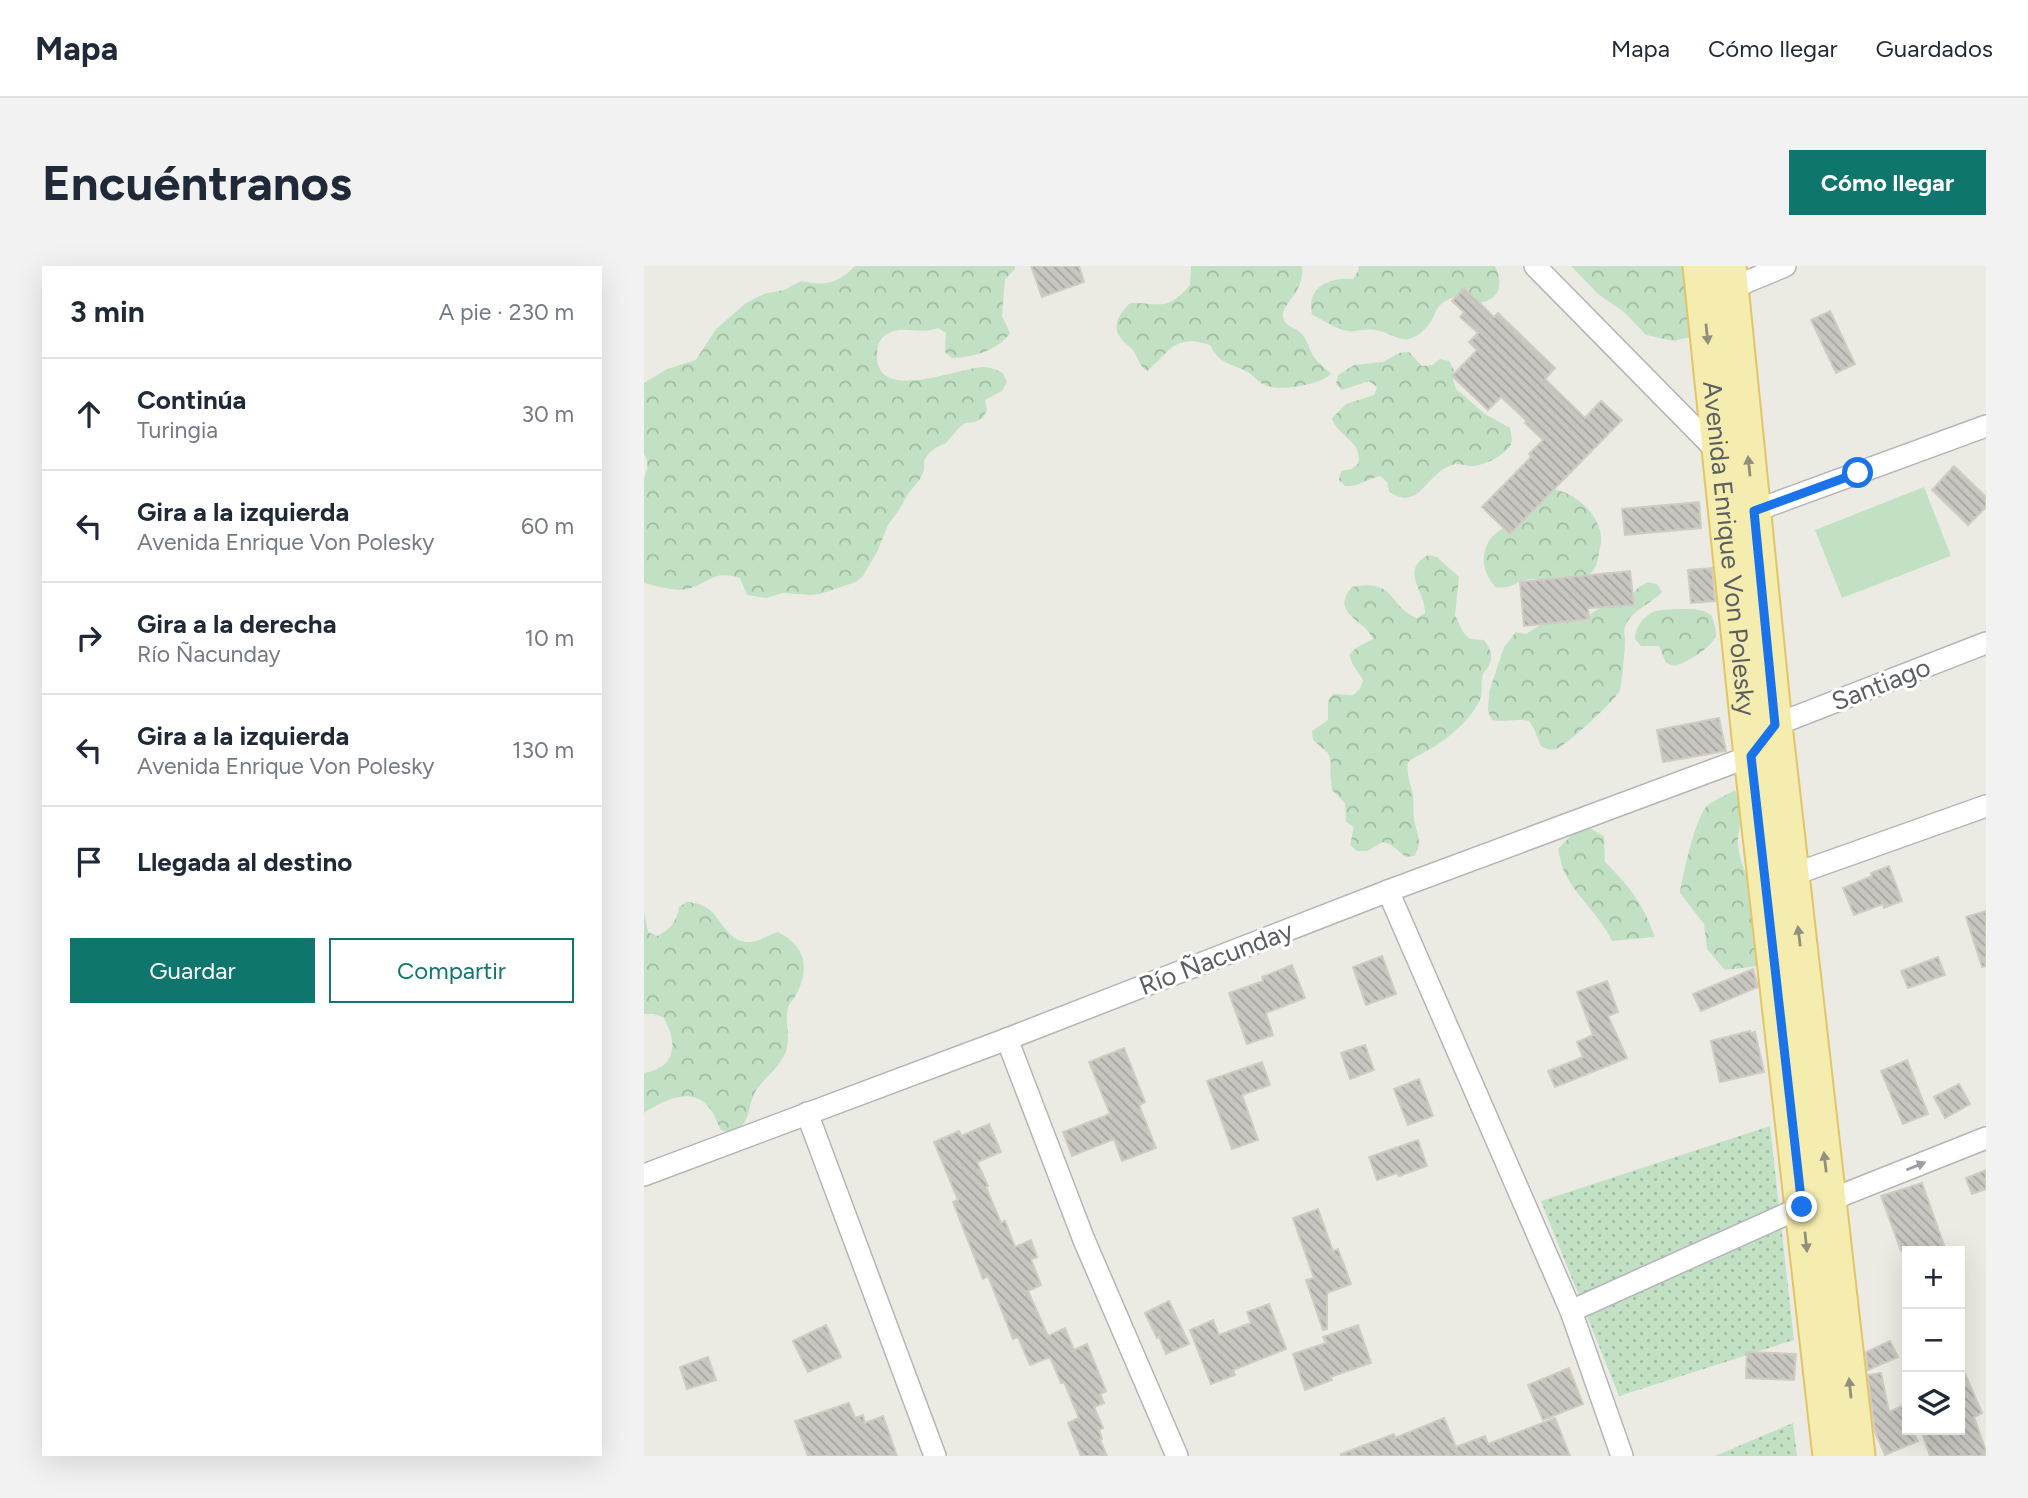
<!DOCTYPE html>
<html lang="es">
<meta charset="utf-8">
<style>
:root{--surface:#fff;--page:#f2f2f3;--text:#1f2937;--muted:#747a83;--line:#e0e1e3;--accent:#0f766e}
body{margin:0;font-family:Figtree,sans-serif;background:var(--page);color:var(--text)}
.controls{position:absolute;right:21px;bottom:21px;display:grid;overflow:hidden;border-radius:0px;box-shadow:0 7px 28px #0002}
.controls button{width:63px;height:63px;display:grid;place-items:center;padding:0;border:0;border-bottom:2px solid var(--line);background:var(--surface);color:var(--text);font:35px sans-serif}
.stop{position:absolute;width:21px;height:21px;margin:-16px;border:5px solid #1a73e8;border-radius:50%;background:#fff}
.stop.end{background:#1a73e8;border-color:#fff;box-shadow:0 2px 7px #0008}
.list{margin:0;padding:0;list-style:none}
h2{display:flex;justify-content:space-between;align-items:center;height:91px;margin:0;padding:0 28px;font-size:30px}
h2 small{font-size:23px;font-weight:400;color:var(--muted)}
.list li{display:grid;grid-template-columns:46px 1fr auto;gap:21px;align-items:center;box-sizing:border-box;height:112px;padding:0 28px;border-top:2px solid var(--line)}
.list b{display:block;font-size:26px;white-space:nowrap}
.list p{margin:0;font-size:23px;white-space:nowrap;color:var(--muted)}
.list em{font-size:23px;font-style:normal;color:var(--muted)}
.actions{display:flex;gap:14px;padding:21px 28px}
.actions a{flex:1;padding:16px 0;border:2px solid var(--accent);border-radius:0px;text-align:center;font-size:24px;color:var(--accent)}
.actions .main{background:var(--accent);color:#fff}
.icon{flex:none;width:38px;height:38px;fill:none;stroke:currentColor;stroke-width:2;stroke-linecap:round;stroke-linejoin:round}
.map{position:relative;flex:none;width:1342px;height:1190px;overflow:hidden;border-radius:0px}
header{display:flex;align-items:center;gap:42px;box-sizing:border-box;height:98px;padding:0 35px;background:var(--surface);border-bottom:2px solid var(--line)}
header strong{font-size:33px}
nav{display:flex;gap:38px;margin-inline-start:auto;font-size:24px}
.intro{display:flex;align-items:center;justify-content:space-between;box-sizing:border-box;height:168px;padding:0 42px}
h1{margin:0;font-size:49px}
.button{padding:18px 32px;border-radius:0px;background:var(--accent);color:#fff;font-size:24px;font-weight:700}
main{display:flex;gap:42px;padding:0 42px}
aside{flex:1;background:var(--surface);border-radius:0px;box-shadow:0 7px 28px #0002}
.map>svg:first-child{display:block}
</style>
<header>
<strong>Mapa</strong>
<nav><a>Mapa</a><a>Cómo llegar</a><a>Guardados</a></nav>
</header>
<div class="intro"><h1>Encuéntranos</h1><a class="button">Cómo llegar</a></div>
<main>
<aside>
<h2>3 min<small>A pie · 230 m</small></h2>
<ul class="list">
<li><svg class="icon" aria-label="ahead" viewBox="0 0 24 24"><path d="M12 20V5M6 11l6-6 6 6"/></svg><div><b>Continúa</b><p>Turingia</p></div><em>30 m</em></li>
<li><svg class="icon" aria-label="left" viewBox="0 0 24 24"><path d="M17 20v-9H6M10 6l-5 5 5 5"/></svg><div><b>Gira a la izquierda</b><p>Avenida Enrique Von Polesky</p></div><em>60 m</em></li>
<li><svg class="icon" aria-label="right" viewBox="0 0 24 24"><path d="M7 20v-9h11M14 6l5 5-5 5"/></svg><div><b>Gira a la derecha</b><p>Río Ñacunday</p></div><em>10 m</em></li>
<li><svg class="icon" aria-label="left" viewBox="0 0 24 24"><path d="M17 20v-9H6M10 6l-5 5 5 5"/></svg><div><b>Gira a la izquierda</b><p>Avenida Enrique Von Polesky</p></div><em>130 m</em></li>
<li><svg class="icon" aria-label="arrive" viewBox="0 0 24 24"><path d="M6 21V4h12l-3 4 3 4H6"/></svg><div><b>Llegada al destino</b></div></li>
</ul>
<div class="actions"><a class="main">Guardar</a><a>Compartir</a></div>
</aside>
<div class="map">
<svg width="1342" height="1190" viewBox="0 0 1342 1190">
<defs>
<pattern id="green-dots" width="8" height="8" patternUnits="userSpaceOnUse" patternTransform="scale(1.75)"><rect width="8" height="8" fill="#c2e1c4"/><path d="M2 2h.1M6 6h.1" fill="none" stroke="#a1baa3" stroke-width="1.8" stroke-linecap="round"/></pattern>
<pattern id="forest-crowns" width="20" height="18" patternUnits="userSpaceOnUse" patternTransform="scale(1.75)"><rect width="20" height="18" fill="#c2e1c4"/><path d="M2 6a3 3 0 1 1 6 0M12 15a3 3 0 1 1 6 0" fill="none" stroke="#a1baa3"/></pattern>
<pattern id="building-back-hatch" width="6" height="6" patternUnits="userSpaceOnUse" patternTransform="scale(1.75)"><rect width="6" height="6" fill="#c8c6c0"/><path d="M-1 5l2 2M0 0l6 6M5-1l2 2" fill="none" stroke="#a5a49f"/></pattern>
</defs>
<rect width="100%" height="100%" fill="#ecebe3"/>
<g fill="url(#green-dots)">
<path d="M1126,860L1150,1074L975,1130L897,935Z"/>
<path d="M1149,1157L1153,1190H1071Z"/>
</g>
<g fill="url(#forest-crowns)">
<path d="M211,0H371V3L361,13L358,50L366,67C354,85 329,91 308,92L301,86L302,67L294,62C275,69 262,60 247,66C237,70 234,77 233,87C230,139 313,102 339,101C346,101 353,104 359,107L363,116L358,125L341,134L343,144L339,152L331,156L321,157L314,163L302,177L293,181L285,187L280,195V204L276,213L264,228L255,244L244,259L234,284L219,310L212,316L176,328L167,329L139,327L122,332L103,329L96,312C68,304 68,316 44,323C31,326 13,320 0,317V212C4,204 5,195 0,188V117L23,103L52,94L72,63L102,37L120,28L140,24L157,15C180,20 194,18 211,0Z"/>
<path d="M547,0H658C661,27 638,37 639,50C640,61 652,61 658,68C664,74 665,85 671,92C675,98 682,102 687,108C675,119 639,125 623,120C614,117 609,108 600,104C584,97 574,96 566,79C530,67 527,85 503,105C494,99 495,92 488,83C484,79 479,76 476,71C467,59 477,46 486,37C516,36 522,47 546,19Z"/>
<path d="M715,0H851C867,33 837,45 810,31C785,41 796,49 781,63C759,84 753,67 731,64C722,62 712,66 703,65C695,65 678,53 668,49C662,21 685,11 709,13L714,5Z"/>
<path d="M927,0H1040L1050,51L1046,71L1030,75L1002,69L980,46L954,28Z"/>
<path d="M765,86L778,100L788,99L796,93L805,95L810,104L809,113L812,123L841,148L866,162C867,168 869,173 867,178C862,189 841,199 829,200C821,201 816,196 808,199C782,207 774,248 745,225L743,216L736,210C723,213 715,221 701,220L695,214L697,205L707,203L714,198C719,174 694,172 688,152L702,138L730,129L733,121L725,115L698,124L692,118L694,109L710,99L739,96L755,87Z"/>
<path d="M909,223C931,227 954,246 957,270C958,276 956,280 955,286C954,293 953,301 948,306C934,318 905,312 888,313C874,313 867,324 852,321C835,305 835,278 856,264C862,260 869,258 875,253C887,243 897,233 909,223Z"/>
<path d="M784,289L793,291L815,311L811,349L819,366L826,373L840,374C846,382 850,390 845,399C844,402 840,406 839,408C836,418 840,426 835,436C828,450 811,467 797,476C787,484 775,488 764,496C762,508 767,518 769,529C770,537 769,545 770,552C772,567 780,576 770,590L762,591L747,579L739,576L723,585H713L706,579L710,561L702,556L701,537L688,524L686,505L687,496L684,487L669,474L668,465L684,454V435L689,428L709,429L716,423L719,414L709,399L705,389L712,382L729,373C721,353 685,348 708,321C753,312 743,340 773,352L781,347C781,323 755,306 784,289Z"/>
<path d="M1004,316L1013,318L1018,326C1007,338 988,344 982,359C979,365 981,369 981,375C981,383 978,418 976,424C973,433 921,481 912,483C906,485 902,483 897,480L890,463L885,455C872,452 861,457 848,454L844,445L845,426L860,381L872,366L882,368L901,356L938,354L954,343L988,328L995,321Z"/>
<path d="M1031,343H1050L1060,345L1068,350C1069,355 1072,362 1072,367C1071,381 1043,396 1031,400L1022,397L1015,380H997L991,373C991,361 1000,349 1012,345C1017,343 1026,344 1031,343Z"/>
<path d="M1091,524L1100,551C1079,589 1120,628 1121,667C1121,677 1116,690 1113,700L1081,704L1063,683L1060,658L1036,627C1039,608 1050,556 1062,541C1069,534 1083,529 1091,524Z"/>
<path d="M938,558L960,570L961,596C987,622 998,636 1011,671L968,675C956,649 932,631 920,605C917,599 916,590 914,583Z"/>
<path d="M43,636C53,637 62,639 69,647C80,659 87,678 108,676C117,675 125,668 134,666C160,679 166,699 154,725C152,730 148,734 145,739C140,751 146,768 143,782C138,801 121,810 111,826C105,837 106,852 97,861C91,868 85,867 77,864C74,859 72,854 70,849C53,817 22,833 0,847V807C33,802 34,775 19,751L9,748H0V646L4,666L13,670C26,664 33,655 35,641Z"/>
</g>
<path fill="#c2e1c4" d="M1280,221L1307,290L1198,332L1171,264Z"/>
<g fill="url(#building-back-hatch)" stroke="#d0ccc2" stroke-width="2">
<path d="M387,0H435L440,16L398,31Z"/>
<path d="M820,22L850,51L854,47L911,102L901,113L941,152L957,135L978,154L866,268L838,241L887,191L885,188L899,174L881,157L883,155L857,131L844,144L808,110L833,84L825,76L834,67L816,51L820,46L808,35Z"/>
<path d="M1186,45L1211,98L1192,107L1167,54Z"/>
<path d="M1310,200L1342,231V241L1324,259L1288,224Z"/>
<path d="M1055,236L1057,262L981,269L978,243Z"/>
<path d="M1068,302L1071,335L1047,337L1044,304Z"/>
<path d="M986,305L990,339L944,342L945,353L880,360L876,316Z"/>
<path d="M1075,452L1082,485L1019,496L1013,464Z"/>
<path d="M1245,600L1258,635L1240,642L1239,638L1210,649L1199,622L1228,610L1227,607Z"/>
<path d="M1342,645V700L1338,701L1322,651Z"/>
<path d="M738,690L752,728L722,739L709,701Z"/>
<path d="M1294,691L1301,709L1264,722L1257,705Z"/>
<path d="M648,699L661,732L622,747L629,769L603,778L585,727L619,715L618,711Z"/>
<path d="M1109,703L1114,721L1057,745L1049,728Z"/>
<path d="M963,715L974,746L964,750L983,792L911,821L904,805L939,791L933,776L949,769L933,726Z"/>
<path d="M1106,765L1107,767L1111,766L1120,806L1076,816L1067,775Z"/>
<path d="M721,779L730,804L706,813L697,787Z"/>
<path d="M480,782L501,836L495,839L512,882L478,895L470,873L428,890L419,866L466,848L445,796Z"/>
<path d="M1263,794L1284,848L1259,858L1237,805Z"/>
<path d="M618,796L626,819L598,829L614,874L588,883L563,815Z"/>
<path d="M775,813L789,850L764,859L750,823Z"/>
<path d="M1315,818L1326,838L1301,852L1290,831Z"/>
<path d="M345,858L357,886L333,896L344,920L342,921L357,957L361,955L371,981L387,974L393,991L387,993L397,1019L384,1025L404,1070L421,1062L430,1084L443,1078L462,1125L456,1128L460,1137L450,1141L459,1162L455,1164L458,1173L456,1174L463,1190H437L424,1157L435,1152L420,1116L417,1117L406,1091L386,1099L374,1071L369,1073L344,1010L339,1013L309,936L314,934L290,876L315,865L317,870Z"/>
<path d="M774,874L783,900L755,910L753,907L733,914L725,891Z"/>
<path d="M1342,904V923L1328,928L1322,912Z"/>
<path d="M1278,917L1302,985H1257L1237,930Z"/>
<path d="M674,943L689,985L694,983L707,1018L683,1027V1063L679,1064L662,1014L670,1012L649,952Z"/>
<path d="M525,1035L545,1078L522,1088L515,1070L513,1072L501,1047Z"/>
<path d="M625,1038L642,1083L589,1104L591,1109L567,1118L546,1064L569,1054L575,1069L607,1057L603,1046Z"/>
<path d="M182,1059L197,1091L164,1106L149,1075Z"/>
<path d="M714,1059L727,1097L686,1111L688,1114L661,1124L649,1088L682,1077L679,1071Z"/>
<path d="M1246,1075L1254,1091L1224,1104L1222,1086Z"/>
<path d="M1103,1086L1152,1088L1150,1114L1102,1112Z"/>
<path d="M64,1091L72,1114L43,1123L36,1101Z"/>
<path d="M1316,1096L1338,1147L1330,1151L1342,1185V1190H1286L1277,1164H1316Z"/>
<path d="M925,1102L939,1138L899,1154L884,1119Z"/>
<path d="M1237,1107L1245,1146L1258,1140L1263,1152V1164H1268L1274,1175L1241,1189L1231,1166L1224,1109Z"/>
<path d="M205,1137L211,1152L219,1149L221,1157L239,1150L253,1190H164L151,1155Z"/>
<path d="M800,1152L812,1181L841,1170L844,1178L911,1152L926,1190H697V1188L750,1168L751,1172Z"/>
</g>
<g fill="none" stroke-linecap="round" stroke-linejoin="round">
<defs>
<g id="minor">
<path d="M891,0L1075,187"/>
<path d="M1078,26L1141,0"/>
<path d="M1110,245L1342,160"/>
<path d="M1148,609L1342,540"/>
<path d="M744,625L927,1045L978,1190"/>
<path d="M363,773L440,974L533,1190"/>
<path d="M163,847L291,1190"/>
<path d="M0,909L363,773L744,625L1107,490L1131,459L1342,377"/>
<path d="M927,1045L1158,941L1186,934L1342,872"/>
</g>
<g id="primary">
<path id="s1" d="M1056,0L1107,490L1186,1190"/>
<path d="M1085,0L1131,459L1214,1190"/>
</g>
</defs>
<use href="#minor" stroke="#b4b5b9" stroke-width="24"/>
<use href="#primary" stroke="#e1c568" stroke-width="37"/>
<use href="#minor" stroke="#fff" stroke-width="21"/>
<use href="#primary" stroke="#f5edaf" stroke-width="33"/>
</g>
<defs><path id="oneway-solid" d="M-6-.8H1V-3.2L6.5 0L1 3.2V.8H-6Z" transform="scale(1.75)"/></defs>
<g fill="#91907d">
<use href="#oneway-solid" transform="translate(1063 68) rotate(84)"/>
<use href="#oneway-solid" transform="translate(1105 200) rotate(-96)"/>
<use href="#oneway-solid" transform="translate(1155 670) rotate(-97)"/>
<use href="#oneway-solid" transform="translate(1181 896) rotate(-97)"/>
<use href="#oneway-solid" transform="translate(1162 976) rotate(84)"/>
<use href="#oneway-solid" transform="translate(1206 1122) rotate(-96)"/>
</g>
<use fill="#9d9ea1" href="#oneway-solid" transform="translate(1272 900) rotate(-22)"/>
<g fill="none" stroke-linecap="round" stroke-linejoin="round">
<path stroke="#1a73e8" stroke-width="9" d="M1158,941L1107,490L1131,459L1110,245L1214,207"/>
</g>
<g text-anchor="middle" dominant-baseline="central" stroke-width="6" stroke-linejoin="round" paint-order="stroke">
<g font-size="26" fill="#5b5e62" stroke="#fff">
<text stroke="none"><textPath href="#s1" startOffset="284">Avenida Enrique Von Polesky</textPath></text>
<text transform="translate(1237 418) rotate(-21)">Santiago</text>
<text transform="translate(572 692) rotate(-21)">Río Ñacunday</text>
</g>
</g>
</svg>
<div class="controls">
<button>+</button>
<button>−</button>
<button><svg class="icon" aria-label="layers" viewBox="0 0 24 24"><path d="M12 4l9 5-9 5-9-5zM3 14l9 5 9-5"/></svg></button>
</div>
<div class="stop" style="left:1214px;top:207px"></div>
<div class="stop end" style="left:1158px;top:941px"></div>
</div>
</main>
